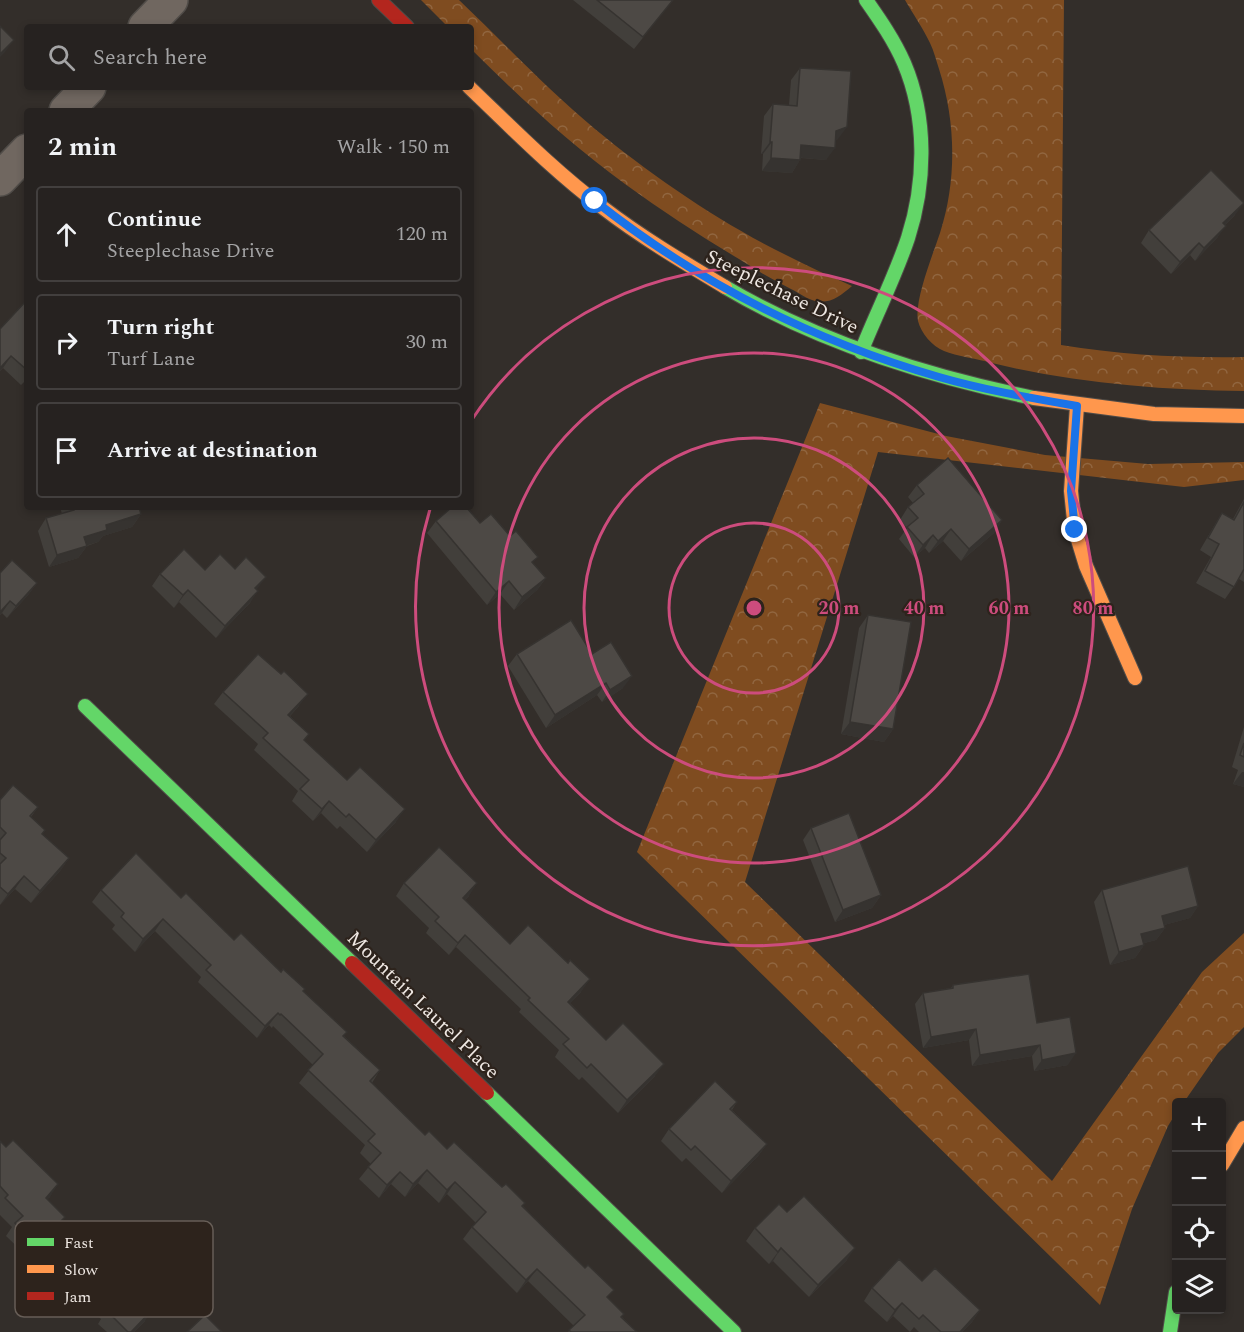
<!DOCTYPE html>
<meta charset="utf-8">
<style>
:root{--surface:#262220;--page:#2e2a29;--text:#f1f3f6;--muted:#a4a4a5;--line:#423f3e}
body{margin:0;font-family:Spectral,serif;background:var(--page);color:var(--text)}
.controls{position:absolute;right:18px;bottom:18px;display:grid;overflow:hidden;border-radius:6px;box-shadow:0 3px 9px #0003}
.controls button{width:54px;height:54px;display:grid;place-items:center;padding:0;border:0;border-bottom:2px solid var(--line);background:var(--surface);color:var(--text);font:30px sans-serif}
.stop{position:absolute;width:18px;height:18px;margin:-14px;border:4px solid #1a73e8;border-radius:50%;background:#fff}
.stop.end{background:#1a73e8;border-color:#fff;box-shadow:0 2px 6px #0008}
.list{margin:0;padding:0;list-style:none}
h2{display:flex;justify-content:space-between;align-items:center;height:78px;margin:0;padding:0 24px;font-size:26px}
h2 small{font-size:20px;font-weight:400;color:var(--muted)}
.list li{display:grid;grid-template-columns:39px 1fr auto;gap:18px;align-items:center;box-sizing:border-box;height:96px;margin:0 12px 12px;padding:0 12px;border:2px solid var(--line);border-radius:6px}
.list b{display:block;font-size:22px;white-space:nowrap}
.list p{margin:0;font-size:20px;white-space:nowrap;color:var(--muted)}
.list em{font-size:20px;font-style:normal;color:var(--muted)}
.icon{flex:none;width:33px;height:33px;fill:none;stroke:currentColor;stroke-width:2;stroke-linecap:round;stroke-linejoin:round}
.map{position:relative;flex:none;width:1244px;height:1332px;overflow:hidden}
.search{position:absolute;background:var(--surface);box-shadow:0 3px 9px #0003;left:24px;top:24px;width:450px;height:66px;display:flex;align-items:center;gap:15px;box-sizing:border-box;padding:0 21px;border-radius:6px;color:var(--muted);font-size:22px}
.panel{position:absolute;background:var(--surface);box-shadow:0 3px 9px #0003;left:24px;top:108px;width:450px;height:402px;border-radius:6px}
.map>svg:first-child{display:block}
</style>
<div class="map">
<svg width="1244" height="1332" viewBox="0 0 1244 1332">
<defs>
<pattern id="forest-crowns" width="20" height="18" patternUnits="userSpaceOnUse" patternTransform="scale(1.5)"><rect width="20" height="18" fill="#7f4c20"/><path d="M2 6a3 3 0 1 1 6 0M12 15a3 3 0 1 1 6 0" fill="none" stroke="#916640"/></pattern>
</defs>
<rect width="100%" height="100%" fill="#332e2a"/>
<g fill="url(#forest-crowns)">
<path d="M421,0H459C504,43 547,89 595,129C652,176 719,222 786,255C807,266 830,276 852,286C840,296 831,304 815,301C807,299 799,293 791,289C773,280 756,270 739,259C700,236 662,211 625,184C570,144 519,97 471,49V27H448Z"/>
<path d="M905,0H1064L1061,345C1121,355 1183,358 1244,357V391C1160,390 1074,383 992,363C979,359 956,356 944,351C932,346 921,333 918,321C914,301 933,254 940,233C957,180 956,122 939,69C936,60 934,51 930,43C923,28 913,14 905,0Z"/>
<path d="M820,403L946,436L1045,455L1148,464L1244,462V480L1184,487L878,452L745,882L1052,1181L1202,972L1244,933V1027L1218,1053L1184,1102H1176V1113L1168,1126L1132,1209L1100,1305L637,852Z"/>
</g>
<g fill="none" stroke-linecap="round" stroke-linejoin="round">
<defs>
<g id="street">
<path d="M145,27L171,0"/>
<path d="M66,111L89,87"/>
<path d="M0,179L27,151"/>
</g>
<g id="fast">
<path d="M725,287C820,343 926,376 1034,398"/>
<path d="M861,352C876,314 895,277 908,238C926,182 927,117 904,63C894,40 880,20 866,0"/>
<path d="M85,706L352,963"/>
<path d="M487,1093L734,1332"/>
<path d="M1170,1332L1176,1292"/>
</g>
<g id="slow">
<path d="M469,87C512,128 554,171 602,207C641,237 683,262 725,287"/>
<path d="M1034,398L1154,414L1244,416"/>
<path d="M1077,406L1071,491L1075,530L1086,566L1135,678"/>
<path d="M1222,1165L1244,1128"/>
</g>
<g id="jam">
<path d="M379,0L407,27"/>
<path d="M352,963L487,1093"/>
</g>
</defs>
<use href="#street" stroke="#504c48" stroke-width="36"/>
<use href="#fast" stroke="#504c48" stroke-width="16"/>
<use href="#slow" stroke="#504c48" stroke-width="16"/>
<use href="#jam" stroke="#504c48" stroke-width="16"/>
<use href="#street" stroke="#706760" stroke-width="33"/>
<use href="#fast" stroke="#63d668" stroke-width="14"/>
<use href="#slow" stroke="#ff974d" stroke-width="14"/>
<use href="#jam" stroke="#b3261e" stroke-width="14"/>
</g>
<g fill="#423f3b">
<path d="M573,0H673L634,49Z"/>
<path d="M800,68L838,139L835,140L826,160L801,158L792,173L762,171L763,154H761L764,116L773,104L789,105L791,80Z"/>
<path d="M1235,215L1225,225L1217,238L1195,261L1190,255L1171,274L1141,243L1149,230Z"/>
<path d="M27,300V379L21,385L3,368L0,371V329Z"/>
<path d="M917,485L1002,520L994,533L961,561L943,541L929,553L925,548L914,557L899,539L907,528L900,520L908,507L913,503L908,497Z"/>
<path d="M1244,499V582L1239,579L1225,599L1196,583L1211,557L1200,550L1214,526L1222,513L1233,519Z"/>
<path d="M60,507H139L141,514L132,527L103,536L98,542L87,546L78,558L49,567L38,531L46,518L62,514Z"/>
<path d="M436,521L480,523L533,563L546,578L537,590L514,610L500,594L487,605L427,533Z"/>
<path d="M205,570L257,589L250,603L216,638L179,602L174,608L152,586L160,574Z"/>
<path d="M0,573L37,583L28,595L7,618L2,613L0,615Z"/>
<path d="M868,615L893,729L884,742L841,734L859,628Z"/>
<path d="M517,654H592L623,688L602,702L597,695L546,728L508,666Z"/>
<path d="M223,692L299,706L290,716L309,734L304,740L347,780L396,822L367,852L340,826L337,829L321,813L313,821L292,801L298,791L254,750L258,744L214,704Z"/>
<path d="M1244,727V787L1233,784L1238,770L1232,767Z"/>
<path d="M0,800L38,807L31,817L45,830L42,834L69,858L60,871L31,903L15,889L0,905Z"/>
<path d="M811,828L881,895L872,908L835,922L803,840Z"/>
<path d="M404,883L469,896L465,900L510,944L581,992L570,1003L606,1040L655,1076L618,1113L582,1077L579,1080L555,1057L559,1050L519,1012L521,1009L456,947L449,955L426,933L429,928L396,896Z"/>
<path d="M101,890L181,898L234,940L281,972L303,991L344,1036L380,1070L372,1083L425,1135L447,1149L523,1206L608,1298L622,1317L637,1332H568L574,1326L528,1281L517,1293L463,1239L472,1227L476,1223L447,1194L439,1203L418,1183L405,1197L391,1184L379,1198L359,1179L371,1164L360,1153L365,1145L299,1083L313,1065L273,1026L272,1028L269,1025L257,1038L198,982L201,977L155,931L135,952L112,929L115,925L92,902Z"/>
<path d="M1102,890L1198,906L1190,918L1164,925L1165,928L1156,940L1144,943V945L1135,958L1110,965L1094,902Z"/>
<path d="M953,985L1037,1023L1068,1065L1034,1071L1032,1056L972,1066L969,1040L923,1048L915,1004L923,993L951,988Z"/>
<path d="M737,1102L732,1110L767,1144L758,1156L722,1193L686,1158L682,1162L661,1141L669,1129Z"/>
<path d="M0,1141L50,1197L47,1199L57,1229L29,1258L6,1236L12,1227L0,1215Z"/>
<path d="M787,1212L847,1260L809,1297L773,1261L769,1264L746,1241L755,1228Z"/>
<path d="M73,1272L139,1286L135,1290L145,1321L134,1332H107L98,1324L101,1319L65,1284Z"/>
<path d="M922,1281L980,1310L972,1322L962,1332H919L914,1327L910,1332L893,1316L887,1322L864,1301L872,1288Z"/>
</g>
<g fill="#363330">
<path d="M14,40L5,52L0,57V54Z"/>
<path d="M847,127L838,139L827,144L836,131Z"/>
<path d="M770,142H772L763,154H761Z"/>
<path d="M801,145L835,148L826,160L793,157Z"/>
<path d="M771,158L800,160L792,173L762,171Z"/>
<path d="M1244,203L1235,215L1215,235L1223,223Z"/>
<path d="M1226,226L1217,238L1195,261L1204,248Z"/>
<path d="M1199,243L1190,255L1171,274L1180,262Z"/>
<path d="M11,356L3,368L0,371V368Z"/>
<path d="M141,514L132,527L103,536L98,542L75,549L84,537L106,525Z"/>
<path d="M1002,520L994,533L961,561L969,549Z"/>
<path d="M951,529L943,541L929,553L938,541Z"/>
<path d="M933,535L925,548L914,557L923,545Z"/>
<path d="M87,546L78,558L49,567L57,555Z"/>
<path d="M266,577L257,589L247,600L255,588Z"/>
<path d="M546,578L537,590L514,610L522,597Z"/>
<path d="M509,581L500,594L487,605L496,592Z"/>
<path d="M37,583L28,595L7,618L16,606Z"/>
<path d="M188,590L179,602L174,608L183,595Z"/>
<path d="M258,591L250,603L216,638L225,626Z"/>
<path d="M10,601L2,613L0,615V612Z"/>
<path d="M632,676L623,688L602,702L610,690Z"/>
<path d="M606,683L597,695L546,728L555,715Z"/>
<path d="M308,694L299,706L279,727L288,715Z"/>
<path d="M850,722L893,729L884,742L841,734Z"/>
<path d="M1242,772H1244V787L1233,784Z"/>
<path d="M329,801L321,813L313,821L322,809Z"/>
<path d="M405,809L396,822L367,852L376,840Z"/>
<path d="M69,858L60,871L31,903L40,891Z"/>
<path d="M24,876L15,889L0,905L8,894Z"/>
<path d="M477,883L469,896L454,911L463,898Z"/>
<path d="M881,895L872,908L835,922L843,910Z"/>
<path d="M1198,906L1190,918L1153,928L1162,916Z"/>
<path d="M163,919L155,931L135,952L143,939Z"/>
<path d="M1165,928L1156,940L1132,946L1141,934Z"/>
<path d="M465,935L456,947L449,955L458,943Z"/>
<path d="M1144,945L1135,958L1110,965L1119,952Z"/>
<path d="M590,979L581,992L560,1014L568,1002Z"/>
<path d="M278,1013L269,1025L257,1038L265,1026Z"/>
<path d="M976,1029L969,1040L923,1048L931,1037Z"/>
<path d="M1040,1045L1032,1056L972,1066L980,1055Z"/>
<path d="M1076,1053L1068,1065L1034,1071L1042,1060Z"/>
<path d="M664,1064L655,1076L618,1113L627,1100Z"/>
<path d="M767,1144L758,1156L722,1193L731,1181Z"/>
<path d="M427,1170L418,1183L405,1197L413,1184Z"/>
<path d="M400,1172L391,1184L379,1198L387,1185Z"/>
<path d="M455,1182L447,1194L439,1203L447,1190Z"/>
<path d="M58,1184L50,1197L37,1210L46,1198Z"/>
<path d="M65,1217L57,1229L29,1258L37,1245Z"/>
<path d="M781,1248L773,1261L769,1264Z"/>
<path d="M855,1248L847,1260L809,1297L818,1285Z"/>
<path d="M537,1269L528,1281L517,1293L526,1280Z"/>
<path d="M148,1273L139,1286L124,1301L133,1288Z"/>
<path d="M902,1303L893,1316L887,1322L895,1310Z"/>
<path d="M154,1308L145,1321L134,1332H131Z"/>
<path d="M980,1310L972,1322L962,1332H960Z"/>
</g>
<g fill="#4d4945" stroke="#363330" stroke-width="1.5">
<path d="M597,0H673L643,37Z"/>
<path d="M0,26L14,40L0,54Z"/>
<path d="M800,68L851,71L847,127L836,131L835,148L801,145L800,160L771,158L772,142H770L773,104L797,106Z"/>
<path d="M1211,170L1244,203L1223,223L1226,226L1204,248L1199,243L1180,262L1149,230Z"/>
<path d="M27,300V370L11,356L0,368V329Z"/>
<path d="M948,458L1002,520L969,549L951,529L938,541L933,535L923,545L907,527L918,518L908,507L924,494L917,485Z"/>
<path d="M1244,502V569L1234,587L1205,571L1219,544L1208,538L1222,513L1234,520Z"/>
<path d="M73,507H139L141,514L106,525L107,530L84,537L87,546L57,555L46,518L74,510Z"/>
<path d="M452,507H466L480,523L491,514L510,536L516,531L538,557L532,562L546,578L522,597L509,581L496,592L436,521Z"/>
<path d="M184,549L205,570L220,554L235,569L246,557L266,577L255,588L258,591L225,626L188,590L183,595L160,574Z"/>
<path d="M12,560L37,583L16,606L10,601L0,612V573Z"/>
<path d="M868,615L911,622L893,729L850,722Z"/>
<path d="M571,620L592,654L611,642L632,676L610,690L606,683L555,715L517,654Z"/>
<path d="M258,654L281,674L284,671L308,694L288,715L309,734L304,740L347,780L360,767L405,809L376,840L349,814L346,817L329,801L322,809L300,789L309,780L263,738L268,733L223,692Z"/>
<path d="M1244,743V757L1240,755Z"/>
<path d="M13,785L38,807L30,816L45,830L42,834L69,858L40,891L24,876L8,894L0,887V864L6,858L0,853V840L6,833L0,827V800Z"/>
<path d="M849,813L881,895L843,910L811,828Z"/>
<path d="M439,847L477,883L463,898L510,944L528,925L568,963L570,960L590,979L568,1002L606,1040L623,1023L664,1064L627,1100L591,1064L587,1068L563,1044L569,1039L528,1000L530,998L465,935L458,943L435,921L439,917L404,883Z"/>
<path d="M136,853L181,898L186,893L234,940L241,933L281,972L283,969L305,989L303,991L347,1032L343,1036L380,1070L370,1081L425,1135L429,1131L447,1149L454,1142L502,1187L506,1184L525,1203L522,1206L585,1268L588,1265L614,1290L607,1297L624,1314L621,1317L637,1332H571L569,1330L585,1315L537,1269L526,1280L472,1227L486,1212L455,1182L447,1190L427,1170L413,1184L400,1172L387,1185L368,1167L381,1153L368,1141L375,1134L308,1070L323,1054L281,1014L280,1015L278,1013L265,1026L206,970L211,965L163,919L143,939L121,917L124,913L101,890Z"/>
<path d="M1188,866L1198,906L1162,916L1165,928L1141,934L1144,945L1119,952L1102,890Z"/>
<path d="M1029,974L1037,1023L1070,1017L1076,1053L1042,1060L1040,1045L980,1055L976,1029L931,1037L923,993L953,988V985Z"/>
<path d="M715,1081L737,1102L730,1109L767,1144L731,1181L695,1146L691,1150L669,1129Z"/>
<path d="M13,1140L58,1184L46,1198L65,1217L37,1245L15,1223L23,1216L5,1198L8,1195L0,1186V1141L6,1147Z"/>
<path d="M804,1196L855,1248L818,1285L781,1248L778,1252L755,1228L779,1204L787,1212Z"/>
<path d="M109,1236L148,1273L133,1288L154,1308L131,1332H128L107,1311L111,1308L73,1272Z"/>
<path d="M899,1259L922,1281L935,1268L980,1310L960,1332H941L923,1315L919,1319L902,1303L895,1310L872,1288Z"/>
<path d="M205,1315L222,1332H187Z"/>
</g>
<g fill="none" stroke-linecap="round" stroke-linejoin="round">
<path stroke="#1a73e8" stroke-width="8" d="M595,201C697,282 814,341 939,377C984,390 1031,398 1077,406L1071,491L1075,530"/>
</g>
<g fill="none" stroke="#cd4c7d" stroke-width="3">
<circle cx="754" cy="608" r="85"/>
<circle cx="754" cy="608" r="170"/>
<circle cx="754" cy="608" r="255"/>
<path d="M471 421A339 339 0 1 1 430 509"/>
</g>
<g text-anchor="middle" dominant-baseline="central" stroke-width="4.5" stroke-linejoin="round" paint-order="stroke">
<g font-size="20" fill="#eee7e2" stroke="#2d231c">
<text transform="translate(782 292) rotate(26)">Steeplechase Drive</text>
<text transform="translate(423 1005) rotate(44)">Mountain Laurel Place</text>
</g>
</g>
<rect x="15" y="1221" width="198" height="96" rx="9" fill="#2d231c" stroke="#675e57" stroke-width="1.5"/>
<rect x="27" y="1238" width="27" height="8" fill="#63d668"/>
<rect x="27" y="1265" width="27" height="8" fill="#ff974d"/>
<rect x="27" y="1292" width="27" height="8" fill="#b3261e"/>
<g font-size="16" fill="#eee7e2">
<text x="64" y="1248">Fast</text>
<text x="64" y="1275">Slow</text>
<text x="64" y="1302">Jam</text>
</g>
<circle cx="754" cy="608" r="9" fill="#cd4c7d" stroke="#2d231c" stroke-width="3"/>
<g font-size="18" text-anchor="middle" font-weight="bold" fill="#cd4c7d" stroke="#2d231c" stroke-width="4.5" stroke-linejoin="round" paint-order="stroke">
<text x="839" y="614">20 m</text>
<text x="924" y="614">40 m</text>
<text x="1009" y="614">60 m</text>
<text x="1093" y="614">80 m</text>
</g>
</svg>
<div class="controls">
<button>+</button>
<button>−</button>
<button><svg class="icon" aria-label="locate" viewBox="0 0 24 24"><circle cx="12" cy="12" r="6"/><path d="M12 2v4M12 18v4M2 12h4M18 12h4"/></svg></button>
<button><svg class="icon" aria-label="layers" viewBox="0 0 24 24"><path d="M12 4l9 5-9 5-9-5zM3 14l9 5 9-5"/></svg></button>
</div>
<div class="stop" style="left:595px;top:201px"></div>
<div class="stop end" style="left:1075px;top:530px"></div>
<div class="search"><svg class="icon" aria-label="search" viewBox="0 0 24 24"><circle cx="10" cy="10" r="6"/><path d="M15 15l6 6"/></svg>Search here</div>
<section class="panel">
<h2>2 min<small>Walk · 150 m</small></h2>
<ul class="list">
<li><svg class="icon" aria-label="ahead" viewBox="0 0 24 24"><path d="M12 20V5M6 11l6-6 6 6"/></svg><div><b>Continue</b><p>Steeplechase Drive</p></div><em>120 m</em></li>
<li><svg class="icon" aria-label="right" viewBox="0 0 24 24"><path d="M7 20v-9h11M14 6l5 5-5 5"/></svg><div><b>Turn right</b><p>Turf Lane</p></div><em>30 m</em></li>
<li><svg class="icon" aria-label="arrive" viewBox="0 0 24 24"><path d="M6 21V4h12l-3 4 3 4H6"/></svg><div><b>Arrive at destination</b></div></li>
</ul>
</section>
</div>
